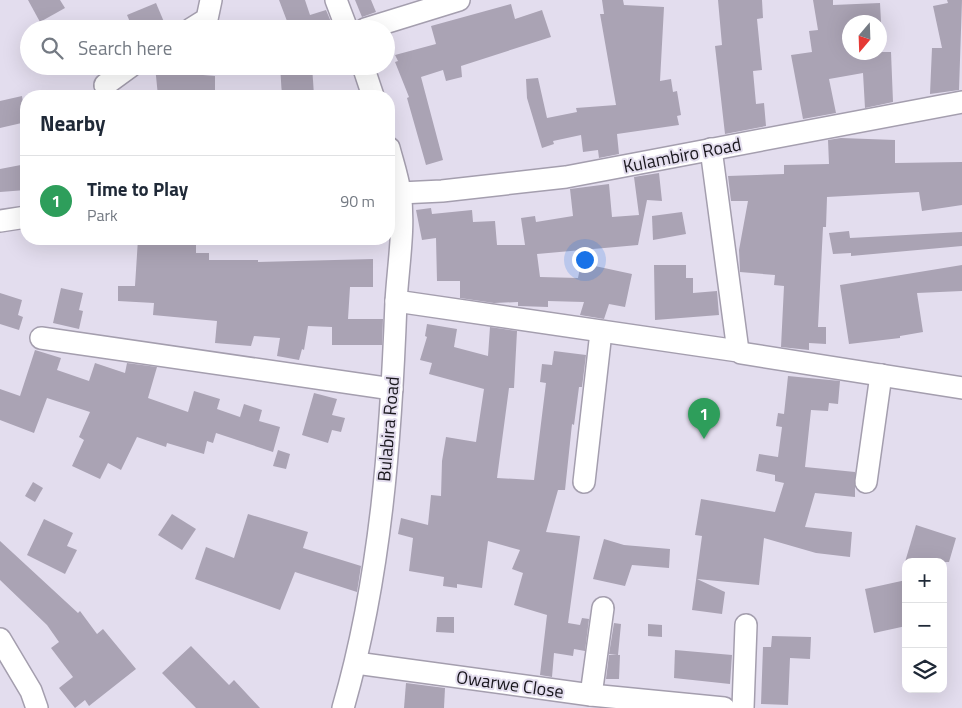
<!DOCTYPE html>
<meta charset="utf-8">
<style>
:root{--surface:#fff;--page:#f2f2f3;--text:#1f2937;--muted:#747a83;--line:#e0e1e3;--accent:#556b19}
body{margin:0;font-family:"Titillium Web",sans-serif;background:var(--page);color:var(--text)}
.controls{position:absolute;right:15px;bottom:15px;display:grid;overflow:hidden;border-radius:10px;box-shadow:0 5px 20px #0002}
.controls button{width:45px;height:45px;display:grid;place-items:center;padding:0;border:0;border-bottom:1px solid var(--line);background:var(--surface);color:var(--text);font:25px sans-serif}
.compass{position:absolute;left:842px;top:15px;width:45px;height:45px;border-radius:50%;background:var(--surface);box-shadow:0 5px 20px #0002;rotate:199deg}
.you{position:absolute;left:584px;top:259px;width:18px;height:18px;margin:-12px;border:4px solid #fff;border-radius:50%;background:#1a73e8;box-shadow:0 0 0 8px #1a73e833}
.badge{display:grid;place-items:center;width:32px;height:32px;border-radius:50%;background:var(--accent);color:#fff;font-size:16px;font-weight:700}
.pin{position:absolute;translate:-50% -41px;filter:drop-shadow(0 1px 2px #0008)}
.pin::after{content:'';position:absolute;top:26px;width:18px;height:15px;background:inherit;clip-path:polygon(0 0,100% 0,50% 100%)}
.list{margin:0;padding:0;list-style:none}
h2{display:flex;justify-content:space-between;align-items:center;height:65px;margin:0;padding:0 20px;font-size:21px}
h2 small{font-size:16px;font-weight:400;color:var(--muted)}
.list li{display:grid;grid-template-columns:32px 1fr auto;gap:15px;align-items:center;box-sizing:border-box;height:90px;padding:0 20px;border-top:1px solid var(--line)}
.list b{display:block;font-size:19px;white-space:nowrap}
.list p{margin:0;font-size:16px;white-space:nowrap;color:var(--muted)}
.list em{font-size:16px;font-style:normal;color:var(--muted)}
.icon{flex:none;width:28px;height:28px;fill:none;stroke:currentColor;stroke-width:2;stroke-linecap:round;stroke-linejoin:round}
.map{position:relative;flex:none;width:962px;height:708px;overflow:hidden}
.search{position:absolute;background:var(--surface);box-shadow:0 5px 20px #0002;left:20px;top:20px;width:375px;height:55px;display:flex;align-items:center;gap:12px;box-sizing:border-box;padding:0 18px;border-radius:28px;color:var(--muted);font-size:19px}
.panel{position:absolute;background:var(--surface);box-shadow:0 5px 20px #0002;left:20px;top:90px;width:375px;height:155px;border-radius:20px}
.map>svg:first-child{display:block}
</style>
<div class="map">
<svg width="962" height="708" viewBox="0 0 962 708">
<rect width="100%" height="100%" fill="#e3ddee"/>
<g fill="#aaa3b4">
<path d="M28,0H60L65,8L40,22Z"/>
<path d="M279,0H305L310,15L326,10L334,29H290Z"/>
<path d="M355,0H371L376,12L362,17Z"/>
<path d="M602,0H623L624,5L664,7L660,81L671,79L673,92L677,91L681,115L677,116L679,125L617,134L619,154L599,158L598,150L583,152L581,135L553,141L554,144L542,148L527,98L526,79L538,78L547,118L577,112L576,108L616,105L600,14H604Z"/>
<path d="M718,0H762L763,18L757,19L762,70L753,71L756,104L764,103L766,126L725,134L715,46L722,45Z"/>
<path d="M813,0H833V5L880,3L881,22H850V52H891L893,102L865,108L863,73L829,79L836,113L803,119L791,55L812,52L809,31L818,30Z"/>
<path d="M947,0H962L959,90L930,94L932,48H942L933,6L948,3Z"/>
<path d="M156,3L167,29H133L127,15Z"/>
<path d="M511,4L515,19L542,10L551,37L461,66L462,77L446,81L443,70L421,77L443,160L426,165L407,98L409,97L395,62L398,61L395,55L436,44L431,26Z"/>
<path d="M155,66H177V70H203V75L215,76V96H158Z"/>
<path d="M280,66H312L314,95L282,96Z"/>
<path d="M22,96L26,122L0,128V101Z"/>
<path d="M841,138L895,140V163L962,162V205L922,211L919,192L827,197L826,227H823L818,327H826V344L809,343V350L781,347L784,286L774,285L775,275L740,272L739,250L748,201H731L728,176L784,174V165L829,164L828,140Z"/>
<path d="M26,164V190L0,192V169Z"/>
<path d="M659,173L662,201L647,200L638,245L537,254L540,277L578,278L581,263L632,274L625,307L609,304L604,319L580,315L584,302L548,301V307L518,306V302L494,303L460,298V281H437L436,238L422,240L416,210L431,208L432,214L472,210L473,222L495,221L497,245H525L521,218L535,216L536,222L573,216L570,189L609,184L612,217L639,215L634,177Z"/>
<path d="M682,212L686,234L653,240L652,216Z"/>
<path d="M849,231L850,238L962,232V246L851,256V253L833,254L829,233Z"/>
<path d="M138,239H196V253H209V260H258V262L373,259V287H350L348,319H383L382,345H332V327L308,326L304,350L302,349L299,360L277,356L280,338L254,336L251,346L215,343L217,321L153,315L154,303L118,301V286H135Z"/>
<path d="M654,265H686V278H693V293L717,291L719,315L655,320Z"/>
<path d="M962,265V291L917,293L923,332L900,336V338L849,344L840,285Z"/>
<path d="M61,288L83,293L79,310L83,311L79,329L53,323Z"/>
<path d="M0,293L22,300L18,315L23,317L19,330L0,324Z"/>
<path d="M427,324L457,329L454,347L488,356L490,327L517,331L514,388H509L497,478L534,480L546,383L540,382L542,364L552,365L554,351L586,355L582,387H579L574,425L572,424L565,490H558L546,532L580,536L568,623L580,625L582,618L589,619L585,651L574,649L573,656L554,653L552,677L540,675L547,615L514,605L523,573L512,569L520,550L488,541L482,588L457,584V588L443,586L444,577L409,571L413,538L398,534L401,518L428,525L431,495L441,496L442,461L446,437L476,442L484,389L429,374L432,363L420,360L427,337L425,336Z"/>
<path d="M35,350L61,358L57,370L89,381L95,363L125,373L127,363L157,367L148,398L188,412L194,391L220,399L217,409L240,417L244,404L262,410L259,421L280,427L273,452L216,433L213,443L207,441L204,454L167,443L166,447L137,437L121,470L108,463L100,479L72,466L84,440L79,437L90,412L47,398L34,433L0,420V389L20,396Z"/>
<path d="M788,376L840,381L838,404L829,403L828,411L811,410L805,467L855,472V497L815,493L805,527L852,532L850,557L816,553L764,538L759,585L697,579L725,592L722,614L692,610L702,536L695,535L701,499L775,512L784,483L775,481V475L756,471L759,454L778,457L782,427L776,426L778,413L784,414Z"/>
<path d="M314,393L337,399L332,415L345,418L341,432L332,430L328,443L302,435Z"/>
<path d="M278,450L290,454L286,469L273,466Z"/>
<path d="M33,482L43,488L35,502L25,496Z"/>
<path d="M172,514L196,529L182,550L158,535Z"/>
<path d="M248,514L308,532L303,548L361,566L357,592L295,572L280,610L195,579L206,547L234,558Z"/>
<path d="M44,519L73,533L67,546L77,550L65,574L27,555Z"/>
<path d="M916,525L956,538L949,562H905Z"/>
<path d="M604,539L624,545L670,549L669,568L632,565L625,586L593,579Z"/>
<path d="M0,541L78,613L80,611L97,634L103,629L136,669L89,706L85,700L75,708L59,688L73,677L51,648L59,642L47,625L0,580Z"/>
<path d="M906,580V626L874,633L865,589Z"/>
<path d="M437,617H454V633L436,632Z"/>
<path d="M614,623L621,624L618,655H620L619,679H606L609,655H617L609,654Z"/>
<path d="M648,624L662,625V637L648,636Z"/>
<path d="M772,636L811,637L810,659L790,658L788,705L761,704L763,647H771Z"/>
<path d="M191,646L229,685L234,680L260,708H196L162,673Z"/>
<path d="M675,650L732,655L730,684L674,678Z"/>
<path d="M406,683L445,688L444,708H404Z"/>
</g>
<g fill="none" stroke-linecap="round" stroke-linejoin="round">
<defs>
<g id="minor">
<path d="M336,0L347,29"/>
<path d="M191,29L207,19L211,0"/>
<path d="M365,29L459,0"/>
<path d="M363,66L373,96"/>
<path d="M105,85L131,66"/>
<path d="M711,149L738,351"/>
<path d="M400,193L442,191L566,177L962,102"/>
<path d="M0,221L26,217"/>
<path d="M396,301L738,351L741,353L962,388"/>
<path d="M41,338L392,389"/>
<path d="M584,482L601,332"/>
<path d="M866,482L881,375"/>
<path d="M0,639L31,691L37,708"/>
<path d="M356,663L591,695L724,708"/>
<path d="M591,695L603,608"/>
<path d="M343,708C381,577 391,438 396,302C398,266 405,228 400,192C398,178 393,163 389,148"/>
<path d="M743,708L746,625"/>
</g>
</defs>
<use href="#minor" stroke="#a49eae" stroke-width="24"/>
<use href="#minor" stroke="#fff" stroke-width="21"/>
</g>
<g text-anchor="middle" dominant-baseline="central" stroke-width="4" stroke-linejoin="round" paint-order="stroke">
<g font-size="18" fill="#19171d" stroke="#e3ddee">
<text transform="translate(682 155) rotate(-11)">Kulambiro Road</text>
<text transform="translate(388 429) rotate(-85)">Bulabira Road</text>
<text transform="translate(510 684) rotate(8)">Owarwe Close</text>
</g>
</g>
</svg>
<div class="controls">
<button>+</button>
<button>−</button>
<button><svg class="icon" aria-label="layers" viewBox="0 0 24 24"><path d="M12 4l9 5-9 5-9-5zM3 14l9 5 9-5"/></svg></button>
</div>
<svg class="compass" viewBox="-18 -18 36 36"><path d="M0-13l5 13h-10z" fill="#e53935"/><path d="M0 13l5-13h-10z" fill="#747a83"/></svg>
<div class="you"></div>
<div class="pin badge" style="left:704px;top:439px;background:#2e9e5b">1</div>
<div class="search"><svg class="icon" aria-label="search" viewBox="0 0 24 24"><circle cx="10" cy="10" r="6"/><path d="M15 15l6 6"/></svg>Search here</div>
<section class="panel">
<h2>Nearby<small></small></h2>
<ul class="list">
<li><span class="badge" style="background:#2e9e5b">1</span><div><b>Time to Play</b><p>Park</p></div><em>90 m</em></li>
</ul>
</section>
</div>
